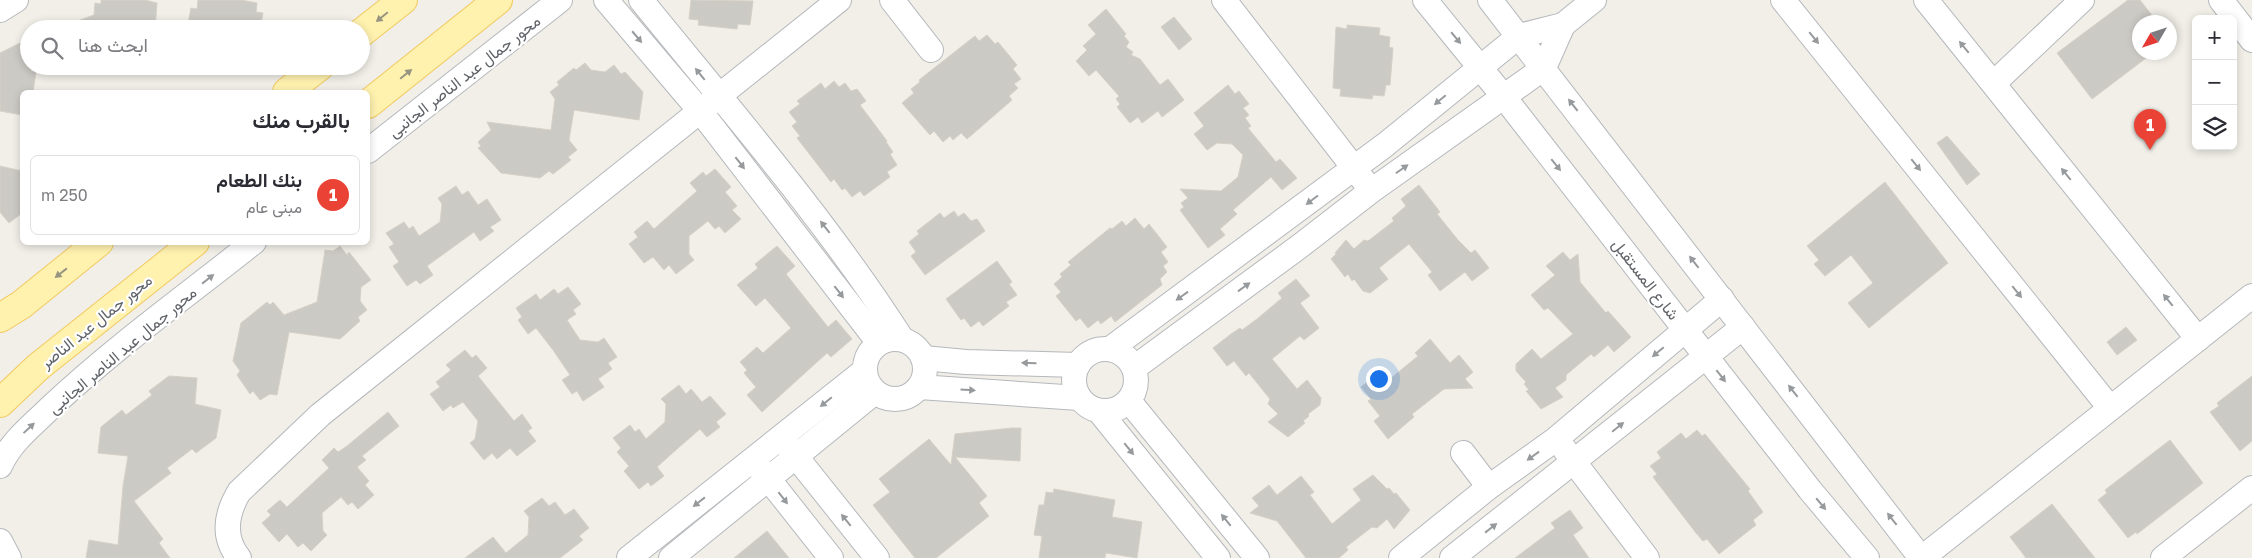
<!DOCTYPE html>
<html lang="ar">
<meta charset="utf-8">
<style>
:root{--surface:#fff;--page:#f2f2f3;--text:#2b2b33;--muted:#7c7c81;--line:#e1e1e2;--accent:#ea4335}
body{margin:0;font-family:"Golos Text",Vazirmatn,sans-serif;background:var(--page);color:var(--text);direction:rtl}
.controls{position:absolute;right:15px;top:15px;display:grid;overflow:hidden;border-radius:8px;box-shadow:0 2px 8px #0003}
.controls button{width:45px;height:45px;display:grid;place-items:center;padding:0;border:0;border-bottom:1px solid var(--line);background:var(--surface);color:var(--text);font:25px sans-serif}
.compass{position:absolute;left:2132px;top:15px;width:45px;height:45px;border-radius:50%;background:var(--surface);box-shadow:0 2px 8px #0003;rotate:231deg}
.you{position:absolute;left:1378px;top:378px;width:18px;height:18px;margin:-12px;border:4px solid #fff;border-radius:50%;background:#1a73e8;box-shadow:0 0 0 8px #1a73e833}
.badge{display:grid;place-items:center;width:32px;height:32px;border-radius:50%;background:var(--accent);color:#fff;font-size:16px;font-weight:700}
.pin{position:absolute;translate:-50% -41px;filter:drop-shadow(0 1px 2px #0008)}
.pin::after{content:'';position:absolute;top:26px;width:18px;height:15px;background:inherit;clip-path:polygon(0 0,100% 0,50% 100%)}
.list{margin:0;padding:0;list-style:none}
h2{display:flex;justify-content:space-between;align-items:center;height:65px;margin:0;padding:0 20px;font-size:21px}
h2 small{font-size:16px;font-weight:400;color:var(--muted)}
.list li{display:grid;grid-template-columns:32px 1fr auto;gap:15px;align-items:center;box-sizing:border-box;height:80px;margin:0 10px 10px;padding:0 10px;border:1px solid var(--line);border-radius:8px}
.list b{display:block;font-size:19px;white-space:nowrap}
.list p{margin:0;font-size:16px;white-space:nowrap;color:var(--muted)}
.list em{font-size:16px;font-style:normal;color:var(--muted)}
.icon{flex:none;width:28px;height:28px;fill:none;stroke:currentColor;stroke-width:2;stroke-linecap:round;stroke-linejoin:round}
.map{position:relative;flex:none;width:2252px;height:558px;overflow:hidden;direction:ltr}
.search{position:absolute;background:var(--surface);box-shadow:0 2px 8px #0003;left:20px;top:20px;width:350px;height:55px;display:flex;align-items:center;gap:12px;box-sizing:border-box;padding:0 18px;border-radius:28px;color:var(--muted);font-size:19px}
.panel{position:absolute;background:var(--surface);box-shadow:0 2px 8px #0003;left:20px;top:90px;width:350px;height:155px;border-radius:8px;direction:rtl}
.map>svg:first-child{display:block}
</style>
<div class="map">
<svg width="2252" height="558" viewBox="0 0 2252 558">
<rect width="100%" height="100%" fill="#f1efe8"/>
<g fill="#cccac5" stroke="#d6d1c6">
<path d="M101,0H145L157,3L155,29H62L61,27L94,15L95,3L101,4Z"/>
<path d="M198,0H241L257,3L256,12L263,13L260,29H197V26L188,24L191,8L197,9Z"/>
<path d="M691,0L753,1L750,25L738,24L737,29L698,25L699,20L689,19Z"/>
<path d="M2128,0H2140L2157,22H2140V52H2154L2092,99L2057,53Z"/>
<path d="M1106,9L1126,34L1124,36L1129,42L1126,47L1133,52L1131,55L1140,59L1160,85L1168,79L1184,100L1162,117L1158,111L1142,123L1138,117L1130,123L1117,107L1120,104L1116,99L1119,96L1096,70L1089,76L1076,61L1087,50L1083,46L1096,34L1088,25Z"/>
<path d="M1174,17L1192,39L1179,50L1161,27Z"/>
<path d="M1347,25L1380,28L1379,35L1390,37L1389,47L1393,48L1390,85H1386L1384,96L1373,95L1372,99L1340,96L1341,89L1333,88L1336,27L1347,29Z"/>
<path d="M987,35L995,44L998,42L1017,65L1013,69L1021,79L1014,84L1018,88L1009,96L1012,100L967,139L961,133L953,140L950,136L943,142L934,131L930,135L902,103L914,93L911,89L920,82L919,80L966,43L975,36L979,41Z"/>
<path d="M24,41L22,59L29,60V66H32L31,71L36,72L33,92H22V115L0,111V53Z"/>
<path d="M585,63L591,70L605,72L614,65L621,74L625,72L643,92L639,120L574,110L569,140L577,150L568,157L571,160L553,174L549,171L540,178L501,173L478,148L481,146L478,142L491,130L487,122L551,130L555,99L550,92L559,85L557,82L574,68L576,70Z"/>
<path d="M834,81L839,87L845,83L851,91L857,89L866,101L860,105L887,141L886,142L893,152L890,154L897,165L887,172L890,177L864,196L860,191L852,197L845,188L842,190L834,179L831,182L797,138L800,136L792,126L797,122L789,112L800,104L797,101L821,83L825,89Z"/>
<path d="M1228,85L1235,94L1239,91L1249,104L1243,108L1249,115L1245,118L1251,126L1248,128L1276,162L1280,159L1297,178L1282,190L1271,177L1233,210L1237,214L1220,229L1225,235L1208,248L1180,210L1184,207L1181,203L1188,198L1180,189L1221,191L1238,177L1243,155L1232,144L1217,143L1207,150L1194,134L1204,126L1194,113Z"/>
<path d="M1947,136L1980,174L1967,185L1937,143Z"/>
<path d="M0,166L22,171V213L9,223L0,212Z"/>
<path d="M715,169L731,187L725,192L737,206L732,210L741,219L725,233L719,226L715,229L708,221L689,236V254L694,260L676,274L669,265L664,270L653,257L644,263L629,244L638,237L634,232L647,221L654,229L697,191L690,183L703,172L706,176Z"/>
<path d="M1885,182L1948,263L1869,328L1848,303L1873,283L1851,255L1825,276L1814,264L1819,260L1807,246Z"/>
<path d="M1419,185L1440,212L1437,214L1458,240L1471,253L1475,250L1489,268L1472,281L1465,272L1440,291L1428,275L1432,272L1409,244L1379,268L1388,279L1370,293L1363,291L1354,279L1352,281L1348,274L1345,277L1331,259L1336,254L1335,253L1346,240L1354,249L1364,240L1368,241L1394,221L1392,218L1406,206L1401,199Z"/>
<path d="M456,186L462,195L468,191L478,205L487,199L501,220L490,227L494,231L480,241L474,232L427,266L433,275L420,284L416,280L407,286L393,266L399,262L389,247L394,244L386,233L404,222L409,229L413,226L419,236L440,222L442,204L438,198Z"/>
<path d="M954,211L958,217L964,213L971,221L977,219L985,231L925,275L911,256L916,252L909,242L919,234L917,231L940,213L944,218Z"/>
<path d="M1135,218L1144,229L1149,224L1167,247L1161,252L1168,262L1163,266L1167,272L1160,279L1162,285L1115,322L1111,316L1101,324L1098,320L1088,328L1080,318L1076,321L1056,296L1061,292L1054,284L1062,277L1060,274L1071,265L1068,262L1110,228L1112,229L1122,221L1126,226Z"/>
<path d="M340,246L347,255L349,252L371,280L361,287L360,301L367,310L358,317L360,321L340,339L289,332L277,395L270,394L260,400L253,391L250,394L237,375L240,371L233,361L241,323L267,302L270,305L273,302L284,315L317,302L325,250L333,251Z"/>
<path d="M777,246L795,266L786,274L797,288L828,327L836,320L852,339L831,357L827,353L762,412L747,395L756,387L744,373L747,370L740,362L757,347L763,353L791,328L765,298L756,306L737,285L758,268L755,264Z"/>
<path d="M1563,252L1570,260L1578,254L1580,282L1606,313L1608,311L1631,337L1614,352L1608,345L1594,357L1591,354L1566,375V380L1555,388L1563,397L1541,409L1526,391L1529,390L1524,384L1526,382L1516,371V364L1532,349L1541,359L1573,334L1548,308L1544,310L1531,295L1555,275L1546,266Z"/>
<path d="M997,261L1012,282L1009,284L1017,295L1006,302L1009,306L983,326L979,321L971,327L964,318L961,320L946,299Z"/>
<path d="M1296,279L1310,296L1300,303L1319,328L1304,340L1300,336L1272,359L1297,389L1307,380L1321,398L1320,405L1308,414L1309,416L1303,421L1305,423L1288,437L1268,422L1278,414L1268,404L1270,399L1249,373L1246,376L1234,361L1227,366L1213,348L1231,334L1240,328L1242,330L1257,319L1282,298L1278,293Z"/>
<path d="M568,287L581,304L573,310L576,314L567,320L580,340L598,342L604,338L617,357L608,363L612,369L598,379L604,387L583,401L577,391L572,394L562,380L570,375L553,350L536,328L528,334L518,320L522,317L516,308L536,294L540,300L554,289L558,294Z"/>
<path d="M2126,327L2137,340L2117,355L2107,342Z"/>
<path d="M1430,339L1450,363L1459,355L1473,372L1465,379L1473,388L1444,389L1412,414L1414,417L1388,439L1374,421L1380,416L1368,401L1371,399L1361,387L1380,372L1387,381L1390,379L1418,356L1415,353Z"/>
<path d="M465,350L472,358L476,355L487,368L478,376L514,421L522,414L532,428L528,431L536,441L517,456L510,448L497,459L492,453L484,460L470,443L475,439L478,421L463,402L453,408L451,405L443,411L430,394L440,387L436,382L451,370L446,365Z"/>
<path d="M169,376L197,378L195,404L221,410L216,438L196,453L192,449L167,468L171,473L134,501L163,539L159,543L170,558H86L89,540L118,545L123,486L128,456L98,453L101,427L122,410L126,415L152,395L149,391Z"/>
<path d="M2252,376V441L2240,451L2210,412L2219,406L2217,403Z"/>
<path d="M679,385L686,394L691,389L702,402L710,396L726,414L716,422L720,427L707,437L700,429L677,449L657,467L664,476L651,486L648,482L639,489L624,471L629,466L617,452L621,448L613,438L630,425L635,432L639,429L646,439L665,422L666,404L661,399Z"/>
<path d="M388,412L399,426L362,456L366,460L357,467L369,481L365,485L374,495L358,509L352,502L348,505L341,497L322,513L323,531L327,535L311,551L303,543L298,547L287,534L279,542L262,523L271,515L267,511L280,500L287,507L329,468L322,460L334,448L338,452L347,446Z"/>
<path d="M1012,428H1021L1020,461L955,457L987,496L979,503L989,516L936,558H915L873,505L890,492L879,479L929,439L951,465L955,434Z"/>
<path d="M1697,430L1702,436L1705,434L1750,489L1748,491L1763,512L1753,520L1756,525L1719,554L1707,539L1703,541L1696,533L1653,477L1657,474L1650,466L1661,458L1657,452L1681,433L1686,439Z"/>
<path d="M2170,440L2203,483L2137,534L2136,532L2128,538L2098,500L2107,493L2105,490Z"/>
<path d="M1373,475L1387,489L1389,488L1394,494L1396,493L1410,510L1394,529L1387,519L1377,528L1372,527L1346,547L1348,550L1339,558H1306L1277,521L1250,513L1259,506L1252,498L1269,485L1277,495L1301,476L1314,492L1310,495L1332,524L1361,500L1353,489Z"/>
<path d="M1054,489L1115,500L1112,517L1142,522L1137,558L1106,553L1105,558H1039L1042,536L1034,535L1039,505H1044L1046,492L1053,493Z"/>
<path d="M542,498L549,506L555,502L565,515L574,509L589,528L579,536L583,540L560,558H465L493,537L506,553L528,535L529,517L524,511Z"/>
<path d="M2052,504L2095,558H2026L2010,537Z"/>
<path d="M1570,510L1583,528L1573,535L1589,558H1515L1555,528L1551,523Z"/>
<path d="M767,531L789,558H734Z"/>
</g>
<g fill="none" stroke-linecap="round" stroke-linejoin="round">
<defs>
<g id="minor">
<path d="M606,0L701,112L879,343"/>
<path d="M641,0C731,111 825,219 902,339"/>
<path d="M892,0L931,50"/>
<path d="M1224,0L1364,181"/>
<path d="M1425,0L1504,97L1810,490L1867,558"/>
<path d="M1490,0L1921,558"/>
<path d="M1783,0L2110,408"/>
<path d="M1926,0L2198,339"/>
<path d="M2221,0L2252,40"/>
<path d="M0,10L16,0"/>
<path d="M1994,83L2082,0"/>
<path d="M368,151L560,0"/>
<circle cx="895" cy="369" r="30"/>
<circle cx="1105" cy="380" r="31"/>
<path d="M1110,349L1385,145L1519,36L1563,25L1594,0"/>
<path d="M923,358L966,362L1078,365"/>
<path d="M1134,368L1300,246L1371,191L1544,68L1563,25"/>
<path d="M919,387L1079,398"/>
<path d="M1129,401L1257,558"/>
<path d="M1099,411L1218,558"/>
<path d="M786,444L877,558"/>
<path d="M1565,450L1647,558"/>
<path d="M1463,453L1489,487"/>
<path d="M0,466C11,441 33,425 52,406C115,347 186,296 254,242"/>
<path d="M759,467L831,558"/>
<path d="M0,541L9,558"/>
<path d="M239,558C222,537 226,514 239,492L320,415L839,0"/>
<path d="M629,558L864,371"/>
<path d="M671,558L875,392"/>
<path d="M1401,558L1489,487L1556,439L1722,299"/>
<path d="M1452,558L1743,327"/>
<path d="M1922,558L2252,296"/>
<path d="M2163,558L2252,488"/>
</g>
<g id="major">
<path d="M361,33L403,0"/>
<path d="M287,92L320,66"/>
<path d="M368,104L498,0"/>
<path d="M0,318L21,305L99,242"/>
<path d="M0,403L38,367L195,242"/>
</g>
</defs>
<use href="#minor" stroke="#b5b8bc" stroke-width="26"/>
<use href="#major" stroke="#f2c960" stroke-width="30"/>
<use href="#minor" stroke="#fff" stroke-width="24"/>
<use href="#major" stroke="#fff2af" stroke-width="28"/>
</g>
<defs><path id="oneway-solid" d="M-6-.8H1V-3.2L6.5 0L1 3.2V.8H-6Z" transform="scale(1.25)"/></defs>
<g fill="#979581">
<use href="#oneway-solid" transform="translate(382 17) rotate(141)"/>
<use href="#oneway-solid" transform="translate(406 74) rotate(-39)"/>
<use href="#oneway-solid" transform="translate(61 273) rotate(142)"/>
</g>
<g fill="#979a9d">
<use href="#oneway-solid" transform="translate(637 37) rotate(50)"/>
<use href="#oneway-solid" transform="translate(1456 38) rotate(50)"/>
<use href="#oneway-solid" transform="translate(1814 38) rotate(51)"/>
<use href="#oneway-solid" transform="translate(1964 47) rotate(-129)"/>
<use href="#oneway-solid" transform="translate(700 74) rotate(-129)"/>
<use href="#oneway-solid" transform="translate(1440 100) rotate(140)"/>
<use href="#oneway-solid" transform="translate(1573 105) rotate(-128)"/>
<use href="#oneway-solid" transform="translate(740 163) rotate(52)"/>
<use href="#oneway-solid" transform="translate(1556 165) rotate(51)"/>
<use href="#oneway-solid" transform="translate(1916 165) rotate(51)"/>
<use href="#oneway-solid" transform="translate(1402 169) rotate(-35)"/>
<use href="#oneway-solid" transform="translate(2066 174) rotate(-129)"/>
<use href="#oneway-solid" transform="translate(1312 200) rotate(143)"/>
<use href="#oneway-solid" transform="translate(825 227) rotate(-128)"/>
<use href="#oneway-solid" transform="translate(1694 262) rotate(-128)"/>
<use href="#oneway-solid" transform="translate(208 279) rotate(-38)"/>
<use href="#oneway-solid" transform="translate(1244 287) rotate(-36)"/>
<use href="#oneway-solid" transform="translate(839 292) rotate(52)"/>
<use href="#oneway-solid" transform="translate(2017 292) rotate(51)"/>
<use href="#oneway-solid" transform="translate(1182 296) rotate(144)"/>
<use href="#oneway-solid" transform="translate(2168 300) rotate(-129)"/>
<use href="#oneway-solid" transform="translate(1658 352) rotate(140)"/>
<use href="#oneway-solid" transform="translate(1029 363) rotate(-179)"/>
<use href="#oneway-solid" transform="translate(1721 376) rotate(52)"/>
<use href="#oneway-solid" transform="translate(968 390) rotate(4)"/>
<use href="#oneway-solid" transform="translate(1793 391) rotate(-128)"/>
<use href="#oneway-solid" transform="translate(826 402) rotate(141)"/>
<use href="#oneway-solid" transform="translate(1618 427) rotate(-39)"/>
<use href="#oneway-solid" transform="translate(29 428) rotate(-43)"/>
<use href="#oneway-solid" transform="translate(1129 449) rotate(51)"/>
<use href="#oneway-solid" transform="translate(1533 456) rotate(144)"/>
<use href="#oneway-solid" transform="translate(783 498) rotate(52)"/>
<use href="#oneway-solid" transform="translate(699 502) rotate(142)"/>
<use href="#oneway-solid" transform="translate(1821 504) rotate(50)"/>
<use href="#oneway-solid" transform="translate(1892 519) rotate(-128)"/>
<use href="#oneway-solid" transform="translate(846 520) rotate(-129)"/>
<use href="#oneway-solid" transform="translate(1226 520) rotate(-129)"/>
<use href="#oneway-solid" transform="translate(1491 528) rotate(-38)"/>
</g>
<g text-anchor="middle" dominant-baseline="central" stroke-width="4.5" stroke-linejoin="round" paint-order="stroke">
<g font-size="16" fill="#5f6368" stroke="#fff">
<text transform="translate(464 76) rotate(-38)">محور جمال عبد الناصر الجانبى</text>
<text transform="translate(1646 279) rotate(52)">شارع المستقبل</text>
<text transform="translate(96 321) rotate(-39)">محور جمال عبد الناصر</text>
<text transform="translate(122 350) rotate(-40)">محور جمال عبد الناصر الجانبى</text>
</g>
</g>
</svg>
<div class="controls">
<button>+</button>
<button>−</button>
<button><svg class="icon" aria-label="layers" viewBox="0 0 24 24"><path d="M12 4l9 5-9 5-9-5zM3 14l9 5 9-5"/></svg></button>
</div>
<svg class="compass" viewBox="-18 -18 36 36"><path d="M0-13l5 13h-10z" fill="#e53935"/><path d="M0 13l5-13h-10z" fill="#7c7c81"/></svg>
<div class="you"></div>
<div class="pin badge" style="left:2150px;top:150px">1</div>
<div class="search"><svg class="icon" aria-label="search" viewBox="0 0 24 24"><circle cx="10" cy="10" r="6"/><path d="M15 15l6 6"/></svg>ابحث هنا</div>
<section class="panel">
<h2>بالقرب منك<small></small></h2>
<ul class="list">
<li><span class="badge">1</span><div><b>بنك الطعام</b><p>مبنى عام</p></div><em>250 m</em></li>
</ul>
</section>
</div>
